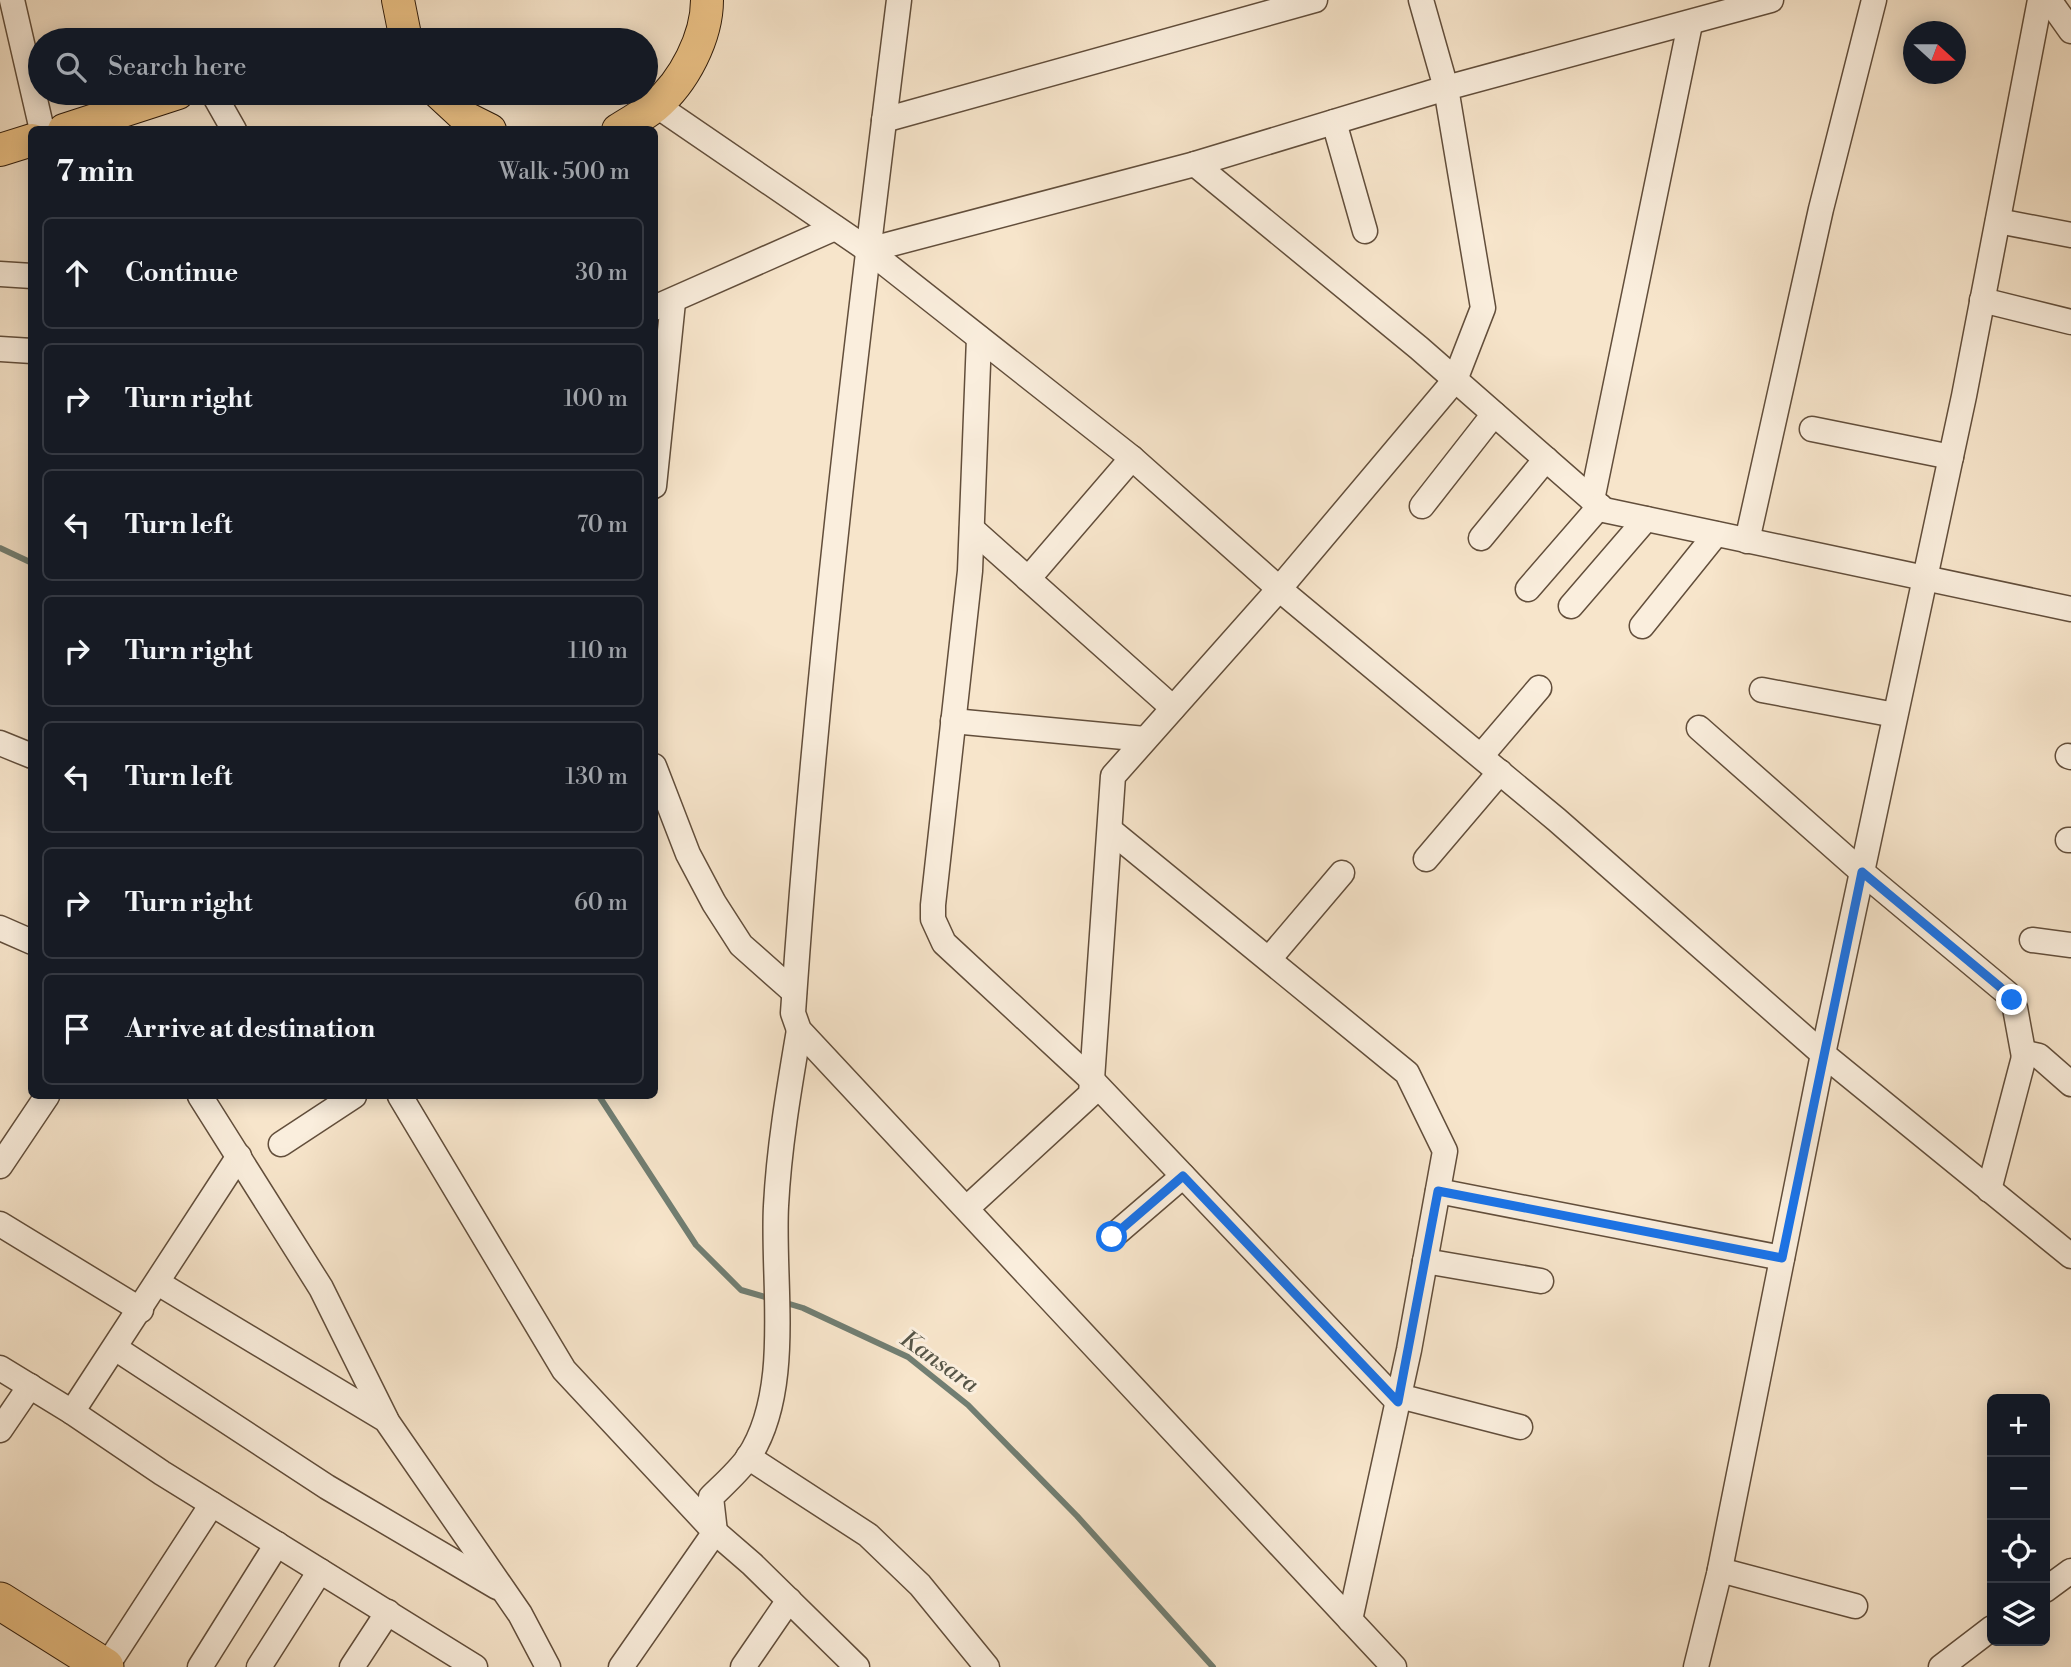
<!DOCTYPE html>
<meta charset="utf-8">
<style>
:root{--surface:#171b24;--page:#242831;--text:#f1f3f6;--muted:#9ea1a6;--line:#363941}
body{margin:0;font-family:"Libre Bodoni",serif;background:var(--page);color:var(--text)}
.controls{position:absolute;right:21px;bottom:21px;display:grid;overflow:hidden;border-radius:10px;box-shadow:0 4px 18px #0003}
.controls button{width:63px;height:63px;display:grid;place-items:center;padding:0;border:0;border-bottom:2px solid var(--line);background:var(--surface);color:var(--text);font:35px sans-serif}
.compass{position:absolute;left:1903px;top:21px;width:63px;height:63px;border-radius:50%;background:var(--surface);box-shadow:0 4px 18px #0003;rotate:111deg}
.stop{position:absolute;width:21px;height:21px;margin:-16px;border:5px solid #1a73e8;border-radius:50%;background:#fff}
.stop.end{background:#1a73e8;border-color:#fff;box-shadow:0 2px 7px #0008}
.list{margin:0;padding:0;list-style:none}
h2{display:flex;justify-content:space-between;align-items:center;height:91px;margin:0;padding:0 28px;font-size:30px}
h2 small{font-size:23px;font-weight:400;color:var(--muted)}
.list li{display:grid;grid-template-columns:46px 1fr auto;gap:21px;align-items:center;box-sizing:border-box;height:112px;margin:0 14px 14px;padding:0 14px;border:2px solid var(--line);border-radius:10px}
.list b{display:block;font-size:26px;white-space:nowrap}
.list em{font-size:23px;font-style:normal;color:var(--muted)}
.icon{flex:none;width:38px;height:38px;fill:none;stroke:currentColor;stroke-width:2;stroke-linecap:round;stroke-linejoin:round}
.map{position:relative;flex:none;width:2071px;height:1667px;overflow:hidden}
.search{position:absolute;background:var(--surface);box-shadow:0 4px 18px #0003;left:28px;top:28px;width:630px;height:77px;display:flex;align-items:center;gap:18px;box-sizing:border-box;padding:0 24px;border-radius:38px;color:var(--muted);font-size:26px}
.panel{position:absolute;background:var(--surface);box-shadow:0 4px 18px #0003;left:28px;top:126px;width:630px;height:973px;border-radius:10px}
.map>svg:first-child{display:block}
</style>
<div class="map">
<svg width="2071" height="1667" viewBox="0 0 2071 1667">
<rect width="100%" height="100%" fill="#f7e5cb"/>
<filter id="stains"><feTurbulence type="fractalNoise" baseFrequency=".00286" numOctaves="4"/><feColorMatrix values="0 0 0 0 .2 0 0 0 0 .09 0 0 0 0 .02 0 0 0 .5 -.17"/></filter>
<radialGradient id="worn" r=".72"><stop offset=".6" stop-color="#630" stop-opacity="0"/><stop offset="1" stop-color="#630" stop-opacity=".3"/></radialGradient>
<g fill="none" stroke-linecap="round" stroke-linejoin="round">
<g stroke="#717e72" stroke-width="6">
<path d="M0,548L32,563"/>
<path d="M599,1096L696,1245L741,1290L772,1299"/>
<path d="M783,1302L803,1308L908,1357L968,1405L1077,1516L1213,1667"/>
</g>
<defs>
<g id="minor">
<path d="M12,0L42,130"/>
<path d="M899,0C857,337 816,674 793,1013L799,1030L1394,1667"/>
<path d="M2049,0L2071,31"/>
<path d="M213,93L234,130"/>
<path d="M656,105L868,250L1132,458L1284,593L1557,820L1823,1054L2071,1256"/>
<path d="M884,120L1315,0"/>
<path d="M1334,122L1365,231"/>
<path d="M1195,164L1446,88L1421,0"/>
<path d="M1998,221L2071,235"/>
<path d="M868,250L1195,164L1419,348L1604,510L2071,609"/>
<path d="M0,274L32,276"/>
<path d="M1982,300L2071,322"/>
<path d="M654,308L835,228"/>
<path d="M979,338L970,571L933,905V919L944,943L1093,1081L1398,1402"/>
<path d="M0,349L32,351"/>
<path d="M1812,429L1951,457"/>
<path d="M654,486L673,302"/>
<path d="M1592,500L1690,24"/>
<path d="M1422,506L1494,414"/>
<path d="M972,529L1173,708"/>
<path d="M1481,538L1546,459"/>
<path d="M1747,541L1821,209L1874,0"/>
<path d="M1028,579L1132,458"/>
<path d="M1528,589L1600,506"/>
<path d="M1571,606L1646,519"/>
<path d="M1642,626L1716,534"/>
<path d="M1762,690L1895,715"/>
<path d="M953,721L1145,739"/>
<path d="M1699,728L1862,872L2007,993L2015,1008L2024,1057"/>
<path d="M0,743L32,756"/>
<path d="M1481,756L1539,688"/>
<path d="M2068,756L2071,757"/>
<path d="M654,766L688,854L714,903L741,945L794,992"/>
<path d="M1110,830L1407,1073L1445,1151L1409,1350L1350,1620"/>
<path d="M2068,840H2071"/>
<path d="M1426,859L1500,772"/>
<path d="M0,928L32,942"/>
<path d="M2032,940L2071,945"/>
<path d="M1269,959L1342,873"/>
<path d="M200,1096L321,1288L386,1419"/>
<path d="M400,1096L564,1370L715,1532"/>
<path d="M281,1144L354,1096"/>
<path d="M0,1166L47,1096"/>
<path d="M1989,1190L2024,1057L2030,1054L2039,1056L2071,1084"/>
<path d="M1438,1191L1782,1258"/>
<path d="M967,1208L1091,1094L1113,776L1279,589L1455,380L1483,308L1446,88L1771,0"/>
<path d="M0,1224L141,1310"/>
<path d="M1112,1237L1183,1176"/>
<path d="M1425,1261L1541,1281"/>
<path d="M158,1283L386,1420L520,1614L548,1667"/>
<path d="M115,1348L327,1487L497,1587"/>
<path d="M0,1368L72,1412L239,1156"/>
<path d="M1399,1396L1520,1427"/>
<path d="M72,1412L162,1473L475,1667"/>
<path d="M0,1430L30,1386"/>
<path d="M748,1457L868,1535L920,1585L987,1667"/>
<path d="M715,1532L711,1497C723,1485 738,1472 748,1458C793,1391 772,1283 776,1206C779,1147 789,1089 799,1030"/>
<path d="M1720,1570L1855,1606"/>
<path d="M2045,1590L2071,1571"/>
<path d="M106,1667L212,1504"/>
<path d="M200,1667L277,1544"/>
<path d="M259,1667L320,1571"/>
<path d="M352,1667L388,1612"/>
<path d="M621,1667L715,1532L752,1564L857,1667"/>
<path d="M743,1667L789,1600"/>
<path d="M1696,1667L1719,1574L1823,1054L1964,396L2040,0"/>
<path d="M1941,1667L1992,1628"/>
</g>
<g id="major">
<path d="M398,0L406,40"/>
<path d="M439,93L466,118L490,130"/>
<path d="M64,130L178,93"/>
<path d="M618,130C630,122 644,115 655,106C684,82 707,37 707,0"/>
<path d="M0,150L32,140"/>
</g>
<path id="highway" d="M0,1601L105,1667"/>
</defs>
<use href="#minor" stroke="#624e3b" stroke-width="27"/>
<use href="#major" stroke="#301c0b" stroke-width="34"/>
<use href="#highway" stroke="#301c0b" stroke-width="39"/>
<use href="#minor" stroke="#faeedd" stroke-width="24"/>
<use href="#major" stroke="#ecc286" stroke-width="32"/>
<use href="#highway" stroke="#ecc286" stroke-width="37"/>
</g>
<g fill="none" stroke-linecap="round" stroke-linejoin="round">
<path stroke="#1a73e8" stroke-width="9" d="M1112,1237L1183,1176L1398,1402L1438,1191L1782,1258L1862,872L2000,987L2012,1000"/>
</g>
<g text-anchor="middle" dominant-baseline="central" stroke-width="6" stroke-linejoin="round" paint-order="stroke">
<g font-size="24" font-style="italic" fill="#565547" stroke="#faeedd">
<text transform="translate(939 1362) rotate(35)">Kansara</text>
</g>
</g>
<rect width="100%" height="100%" filter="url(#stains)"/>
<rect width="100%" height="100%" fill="url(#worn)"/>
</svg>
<div class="controls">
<button>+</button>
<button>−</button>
<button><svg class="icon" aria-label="locate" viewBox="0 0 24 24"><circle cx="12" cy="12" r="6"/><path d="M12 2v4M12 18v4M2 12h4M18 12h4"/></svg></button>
<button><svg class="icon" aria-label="layers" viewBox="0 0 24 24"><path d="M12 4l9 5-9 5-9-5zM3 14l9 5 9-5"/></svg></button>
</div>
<svg class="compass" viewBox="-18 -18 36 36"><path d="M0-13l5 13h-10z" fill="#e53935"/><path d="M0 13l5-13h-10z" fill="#9ea1a6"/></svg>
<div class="stop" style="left:1112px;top:1237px"></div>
<div class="stop end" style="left:2012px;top:1000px"></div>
<div class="search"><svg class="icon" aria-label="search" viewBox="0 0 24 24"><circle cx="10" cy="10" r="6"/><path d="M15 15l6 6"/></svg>Search here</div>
<section class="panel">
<h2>7 min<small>Walk · 500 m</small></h2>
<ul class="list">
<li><svg class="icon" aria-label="ahead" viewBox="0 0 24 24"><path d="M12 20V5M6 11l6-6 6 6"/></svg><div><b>Continue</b></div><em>30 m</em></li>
<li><svg class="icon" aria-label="right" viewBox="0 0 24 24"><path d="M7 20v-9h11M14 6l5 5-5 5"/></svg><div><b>Turn right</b></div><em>100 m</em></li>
<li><svg class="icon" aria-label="left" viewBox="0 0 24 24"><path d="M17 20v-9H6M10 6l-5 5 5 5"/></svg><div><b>Turn left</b></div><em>70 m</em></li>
<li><svg class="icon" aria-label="right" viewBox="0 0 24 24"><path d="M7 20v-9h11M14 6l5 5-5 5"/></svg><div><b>Turn right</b></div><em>110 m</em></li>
<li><svg class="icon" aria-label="left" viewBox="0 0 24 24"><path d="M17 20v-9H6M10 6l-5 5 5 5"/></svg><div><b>Turn left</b></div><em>130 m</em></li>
<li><svg class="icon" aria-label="right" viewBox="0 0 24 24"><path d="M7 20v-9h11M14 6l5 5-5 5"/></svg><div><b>Turn right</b></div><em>60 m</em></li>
<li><svg class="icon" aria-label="arrive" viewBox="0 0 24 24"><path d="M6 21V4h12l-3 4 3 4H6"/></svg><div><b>Arrive at destination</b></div></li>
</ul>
</section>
</div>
